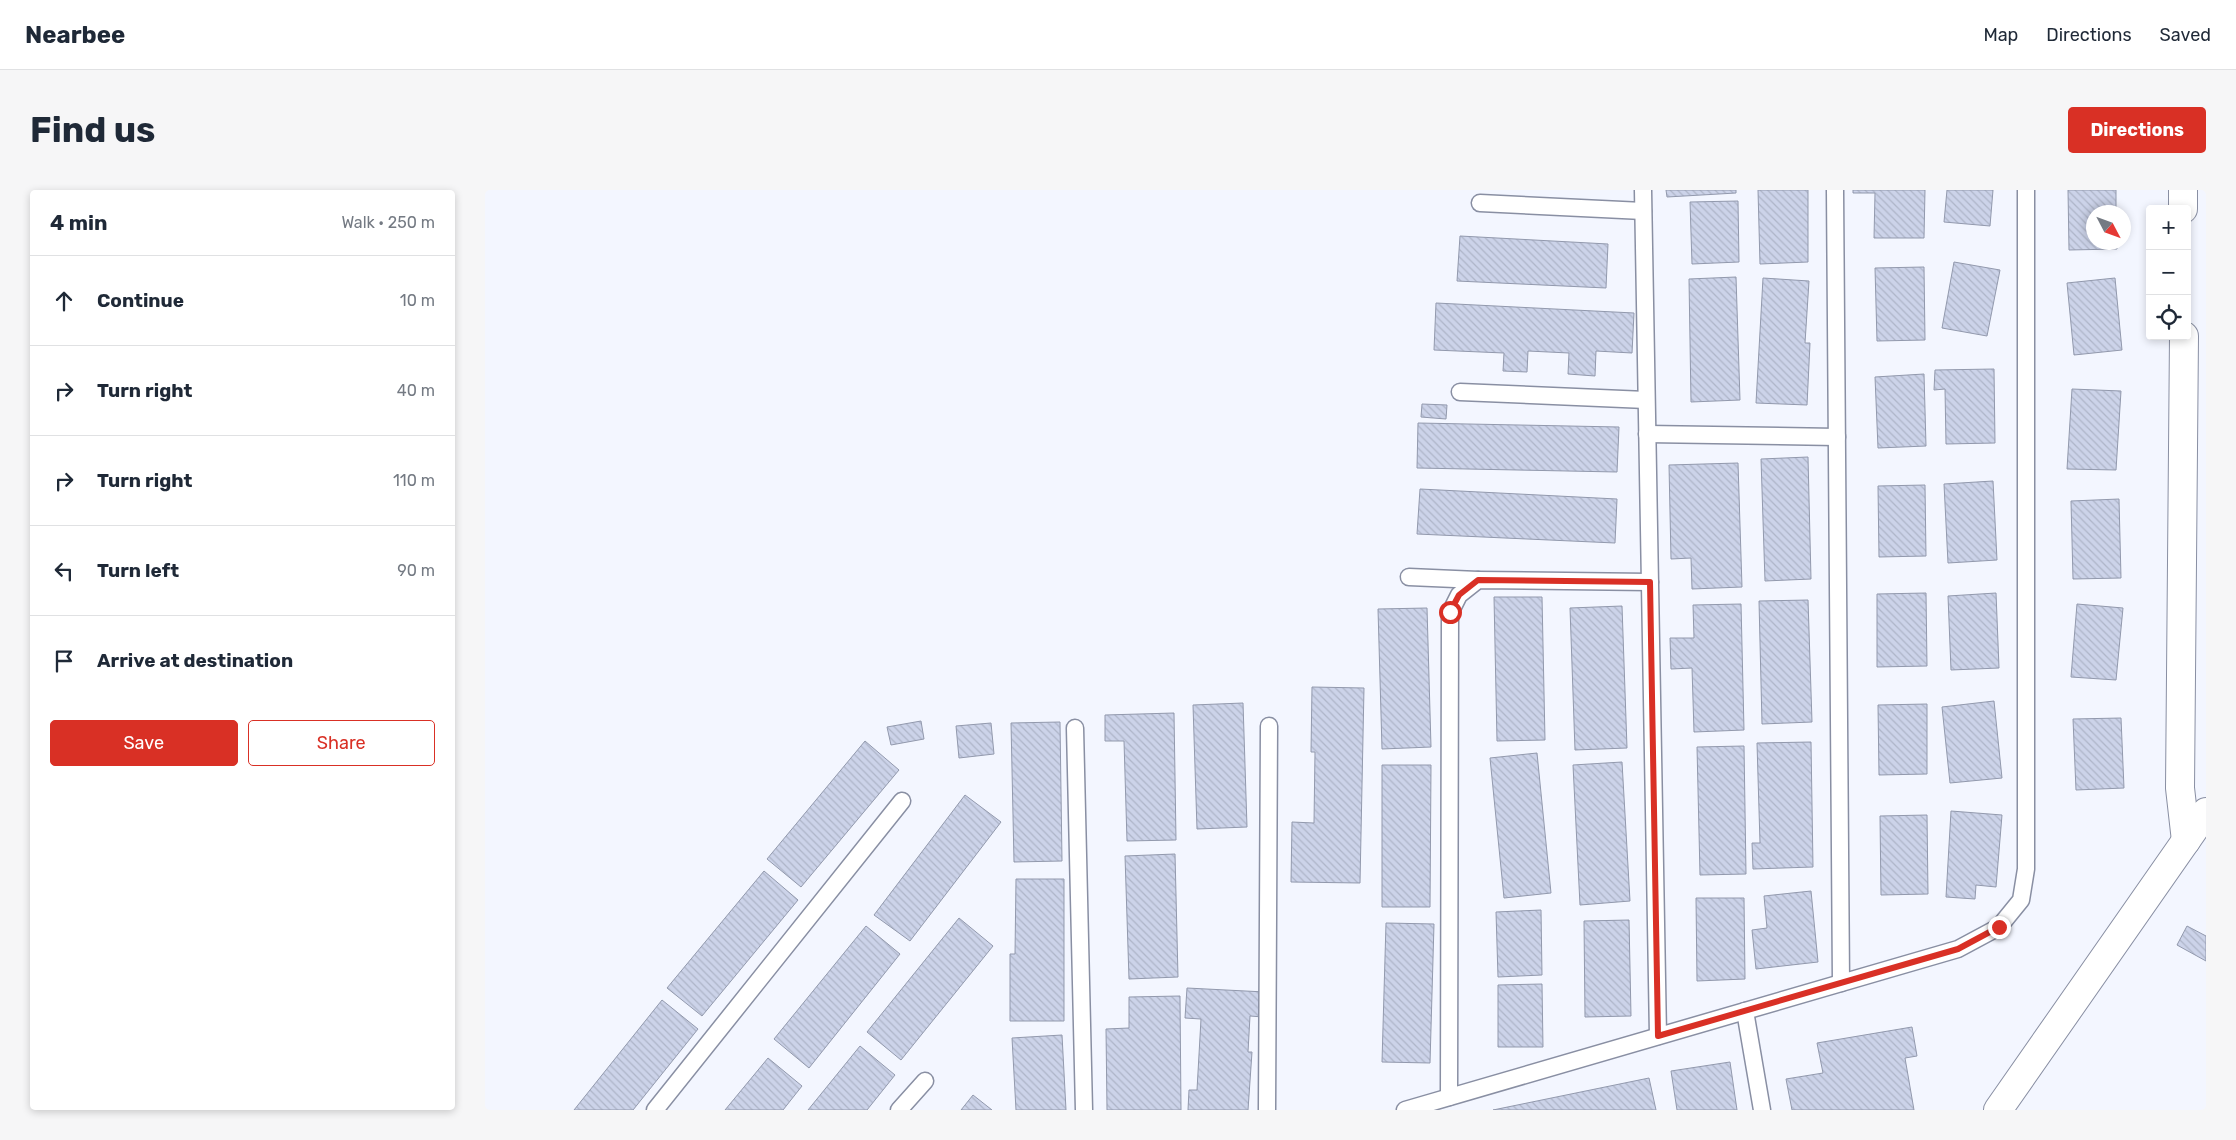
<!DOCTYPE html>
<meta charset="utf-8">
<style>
:root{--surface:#fff;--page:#f6f6f7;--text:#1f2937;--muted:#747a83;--line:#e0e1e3;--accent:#d93025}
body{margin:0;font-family:Rubik,sans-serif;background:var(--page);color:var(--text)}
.controls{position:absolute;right:15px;top:15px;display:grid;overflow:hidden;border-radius:5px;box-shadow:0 2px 8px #0003}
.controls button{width:45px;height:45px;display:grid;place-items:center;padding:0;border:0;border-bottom:1px solid var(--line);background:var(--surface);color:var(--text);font:25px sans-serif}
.compass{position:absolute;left:1601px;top:15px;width:45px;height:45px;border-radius:50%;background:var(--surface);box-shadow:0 2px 8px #0003;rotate:131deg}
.stop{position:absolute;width:15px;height:15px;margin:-11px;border:4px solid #d93025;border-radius:50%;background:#fff}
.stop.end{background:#d93025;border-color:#fff;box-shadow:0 1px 5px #0008}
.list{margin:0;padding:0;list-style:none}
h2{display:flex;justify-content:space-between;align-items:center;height:65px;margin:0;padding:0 20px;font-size:21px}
h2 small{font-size:16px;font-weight:400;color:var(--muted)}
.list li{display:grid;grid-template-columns:32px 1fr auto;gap:15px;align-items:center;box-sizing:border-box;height:90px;padding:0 20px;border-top:1px solid var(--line)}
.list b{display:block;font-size:19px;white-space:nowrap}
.list em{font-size:16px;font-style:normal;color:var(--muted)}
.actions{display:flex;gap:10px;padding:15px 20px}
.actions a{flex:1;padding:11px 0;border:1px solid var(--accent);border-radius:5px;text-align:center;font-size:18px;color:var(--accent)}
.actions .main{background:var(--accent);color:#fff}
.icon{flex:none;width:28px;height:28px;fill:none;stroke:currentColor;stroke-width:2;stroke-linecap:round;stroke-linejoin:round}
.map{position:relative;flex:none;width:1721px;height:920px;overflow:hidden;border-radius:5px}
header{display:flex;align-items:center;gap:30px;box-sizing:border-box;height:70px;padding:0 25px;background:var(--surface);border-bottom:1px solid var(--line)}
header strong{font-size:24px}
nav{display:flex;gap:28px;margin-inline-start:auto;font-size:18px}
.intro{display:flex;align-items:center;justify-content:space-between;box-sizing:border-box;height:120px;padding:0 30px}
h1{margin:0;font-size:35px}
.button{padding:12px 22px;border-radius:5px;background:var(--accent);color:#fff;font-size:18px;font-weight:700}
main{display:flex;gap:30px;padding:0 30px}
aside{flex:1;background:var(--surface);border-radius:5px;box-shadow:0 2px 8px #0003}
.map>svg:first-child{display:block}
</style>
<header>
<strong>Nearbee</strong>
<nav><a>Map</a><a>Directions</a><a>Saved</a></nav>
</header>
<div class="intro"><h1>Find us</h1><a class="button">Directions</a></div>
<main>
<aside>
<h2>4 min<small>Walk · 250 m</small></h2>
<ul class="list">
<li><svg class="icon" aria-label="ahead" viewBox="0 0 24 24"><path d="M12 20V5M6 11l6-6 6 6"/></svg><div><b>Continue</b></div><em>10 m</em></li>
<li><svg class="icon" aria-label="right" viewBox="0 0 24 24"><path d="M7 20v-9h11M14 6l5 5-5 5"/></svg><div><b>Turn right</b></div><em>40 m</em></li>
<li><svg class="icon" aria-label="right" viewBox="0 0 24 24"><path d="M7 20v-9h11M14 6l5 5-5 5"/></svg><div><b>Turn right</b></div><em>110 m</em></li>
<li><svg class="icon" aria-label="left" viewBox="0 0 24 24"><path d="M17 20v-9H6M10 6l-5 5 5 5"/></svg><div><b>Turn left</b></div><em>90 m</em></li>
<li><svg class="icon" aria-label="arrive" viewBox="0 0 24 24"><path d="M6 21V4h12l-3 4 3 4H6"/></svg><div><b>Arrive at destination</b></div></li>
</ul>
<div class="actions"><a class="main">Save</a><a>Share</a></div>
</aside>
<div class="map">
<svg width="1721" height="920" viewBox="0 0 1721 920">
<defs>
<pattern id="building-back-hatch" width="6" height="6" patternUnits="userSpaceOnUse" patternTransform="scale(1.25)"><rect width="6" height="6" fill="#ccd3e9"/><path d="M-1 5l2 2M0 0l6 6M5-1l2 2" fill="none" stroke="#aeb5c8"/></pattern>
</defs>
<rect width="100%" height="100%" fill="#f3f6ff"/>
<g fill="url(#building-back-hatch)" stroke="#9299ad">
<path d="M1181,0H1251V3L1182,7Z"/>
<path d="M1273,0H1323V72L1275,74Z"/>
<path d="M1368,0H1440L1439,48H1389L1390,3H1368Z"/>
<path d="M1462,0H1508L1505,36L1459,32Z"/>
<path d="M1583,0H1631V22H1608V52H1632V59L1584,60Z"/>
<path d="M1253,11L1254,72L1207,74L1205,12Z"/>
<path d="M975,46L1123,54L1121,98L972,91Z"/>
<path d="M1469,72L1515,80L1502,146L1457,138Z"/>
<path d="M1439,77L1440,150L1392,151L1390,78Z"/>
<path d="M1251,87L1255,210L1206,212L1204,89Z"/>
<path d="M1278,88L1324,91L1320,153H1325L1322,215L1271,213Z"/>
<path d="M1630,88L1637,160L1589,165L1582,93Z"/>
<path d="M951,113L1149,123L1147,163L1111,161L1110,186L1083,184L1084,163L1043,161L1042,182L1018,181L1019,163L949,160Z"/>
<path d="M1509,179L1510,253L1461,254L1460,199L1449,200L1450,180Z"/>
<path d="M1439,184L1441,256L1393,258L1390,187Z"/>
<path d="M1587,199L1636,201L1631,280L1582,279Z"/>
<path d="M937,214L962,215L961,229L936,227Z"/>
<path d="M933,233L1134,237L1132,282L932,278Z"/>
<path d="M1323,267L1326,389L1280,391L1276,269Z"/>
<path d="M1253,273L1257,397L1207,399L1206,368L1186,369L1184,275Z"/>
<path d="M1508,291L1512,370L1463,373L1459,294Z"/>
<path d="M1440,295L1441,366L1394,367L1393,296Z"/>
<path d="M935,299L1132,309L1130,353L932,344Z"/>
<path d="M1634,309L1636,388L1588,389L1586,311Z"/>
<path d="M1441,403L1442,476L1392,477V404Z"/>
<path d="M1511,403L1514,478L1466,480L1463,406Z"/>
<path d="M1009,407H1057L1060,550L1012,551Z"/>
<path d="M1323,410L1327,532L1277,534L1274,411Z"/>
<path d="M1256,414L1259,540L1209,542L1207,478L1186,479L1185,448H1209L1208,415Z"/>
<path d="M1592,414L1638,418L1631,490L1586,487Z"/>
<path d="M1137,416L1142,558L1090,560L1085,418Z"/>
<path d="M942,418L946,557L897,559L893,419Z"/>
<path d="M827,497L879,498L875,693L806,692L807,632L829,633L830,562H826Z"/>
<path d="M1509,511L1517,588L1465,593L1457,517Z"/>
<path d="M758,513L762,637L712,639L708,515Z"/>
<path d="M1442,514V584L1394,585L1393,515Z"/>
<path d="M689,523L691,650L642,651L639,551H620V525Z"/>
<path d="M1636,528L1639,598L1591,600L1588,529Z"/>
<path d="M436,531L439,549L406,555L402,537Z"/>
<path d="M575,532L577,671L529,672L526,533Z"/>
<path d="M506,533L509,564L474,568L471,536Z"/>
<path d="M380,551L414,580L316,697L282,669Z"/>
<path d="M1326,552L1328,677L1268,679L1267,653H1275L1272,553Z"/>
<path d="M1259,556L1261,684L1215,685L1212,557Z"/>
<path d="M1052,563L1066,703L1019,708L1005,568Z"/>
<path d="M1137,572L1145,711L1095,715L1088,575Z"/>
<path d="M897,575H946L945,717H897Z"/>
<path d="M480,605L516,632L425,751L389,725Z"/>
<path d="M1466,621L1517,625L1511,697L1491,695L1490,709L1461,707Z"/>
<path d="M1442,625L1443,704L1396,705L1395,626Z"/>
<path d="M690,664L693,787L644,789L640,666Z"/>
<path d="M279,681L313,710L217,826L182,798Z"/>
<path d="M531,689H579V831H525V764H530Z"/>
<path d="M1326,701L1333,772L1271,779L1267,740L1282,738L1279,706Z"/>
<path d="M1211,708H1259L1260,789L1212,791Z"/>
<path d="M1056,720L1057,785L1013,787L1011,722Z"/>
<path d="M474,728L508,756L416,870L382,842Z"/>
<path d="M1144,730L1146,826L1100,827L1099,731Z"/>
<path d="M901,733L949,734L945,873L897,872Z"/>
<path d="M381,736L415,764L324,878L289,849Z"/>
<path d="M1702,736L1721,746V771L1692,755Z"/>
<path d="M1057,794L1058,857H1013V795Z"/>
<path d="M702,798L780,802L778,827L765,826L763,862H767L763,920H703L704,900H712L716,829L700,828Z"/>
<path d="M695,806L696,920H622L621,839L644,838V807Z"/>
<path d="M177,810L213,839L148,920H89Z"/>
<path d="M1427,837L1432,866L1420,868L1429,920H1307L1301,889L1338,883L1332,853Z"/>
<path d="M577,845L581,920H531L527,848Z"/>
<path d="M375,856L410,885L382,920H323Z"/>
<path d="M283,868L317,896L298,920H240Z"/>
<path d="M1245,872L1252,920H1192L1186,881Z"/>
<path d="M1164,888L1171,920H1008Z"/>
<path d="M488,905L507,920H476Z"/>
</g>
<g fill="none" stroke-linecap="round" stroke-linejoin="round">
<defs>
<g id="lane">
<path d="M1158,0L1173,846"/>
<path d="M1350,0L1356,793"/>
<path d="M995,13L1158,21"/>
<path d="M975,202L1161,210"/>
<path d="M1162,244L1352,247"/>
<path d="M924,387L993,390"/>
<path d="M590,538L599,920"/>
<path d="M1260,821L1277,920"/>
<path d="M964,907L965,423L974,405L993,390L1165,392"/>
<path d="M170,920L417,611"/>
<path d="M414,920L440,891"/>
<path d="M782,920L784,536"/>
<path d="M920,920L1473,759L1514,737L1536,710L1541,679V0"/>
</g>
<g id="street">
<path d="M1698,0V19"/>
<path d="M1699,146L1695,598L1701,651"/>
</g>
<path id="secondary" d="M1513,920L1721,622"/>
</defs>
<use href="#lane" stroke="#898fa3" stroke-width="19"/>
<use href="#street" stroke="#898fa3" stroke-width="30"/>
<use href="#secondary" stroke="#898fa3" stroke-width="30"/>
<use href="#lane" stroke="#fff" stroke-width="16"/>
<use href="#street" stroke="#fff" stroke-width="28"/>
<use href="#secondary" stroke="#fff" stroke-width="28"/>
</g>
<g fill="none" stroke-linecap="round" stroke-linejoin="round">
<path stroke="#d93025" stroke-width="6" d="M965,422L974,405L993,390L1165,392L1173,846L1473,759L1514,737"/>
</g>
</svg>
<div class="controls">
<button>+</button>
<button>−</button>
<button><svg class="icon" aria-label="locate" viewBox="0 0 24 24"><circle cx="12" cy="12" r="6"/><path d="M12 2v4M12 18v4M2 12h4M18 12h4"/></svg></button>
</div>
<svg class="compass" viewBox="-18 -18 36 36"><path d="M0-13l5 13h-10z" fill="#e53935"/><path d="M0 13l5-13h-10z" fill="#747a83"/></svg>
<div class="stop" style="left:965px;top:422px"></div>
<div class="stop end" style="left:1514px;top:737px"></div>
</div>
</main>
